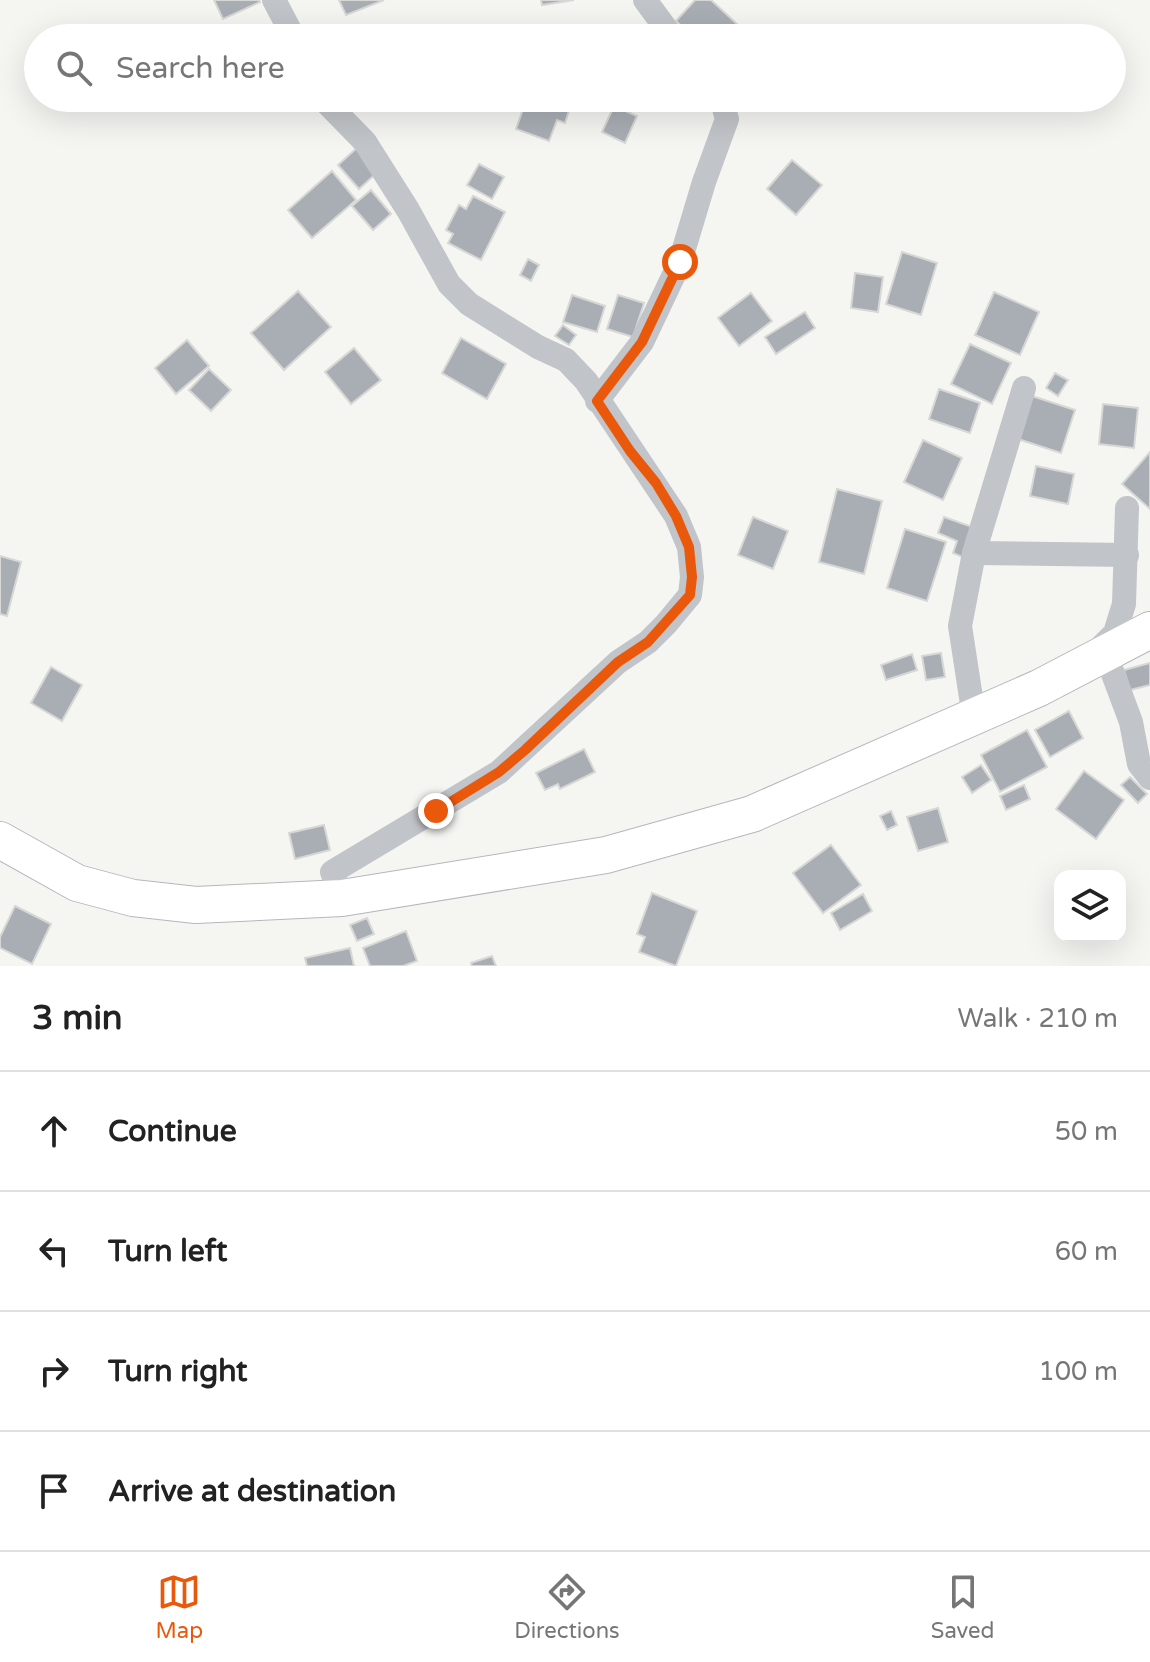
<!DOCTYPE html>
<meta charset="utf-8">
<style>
:root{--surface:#fff;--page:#f2f2f2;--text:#222;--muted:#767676;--line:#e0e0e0;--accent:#ea580c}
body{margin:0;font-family:"Varela Round",sans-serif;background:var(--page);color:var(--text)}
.controls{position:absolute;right:24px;bottom:24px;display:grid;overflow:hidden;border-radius:16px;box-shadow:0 8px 32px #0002}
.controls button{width:72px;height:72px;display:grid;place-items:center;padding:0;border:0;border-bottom:2px solid var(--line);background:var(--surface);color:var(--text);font:40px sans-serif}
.stop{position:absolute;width:24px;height:24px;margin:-18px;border:6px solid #ea580c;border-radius:50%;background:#fff}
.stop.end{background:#ea580c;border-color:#fff;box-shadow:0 2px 8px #0008}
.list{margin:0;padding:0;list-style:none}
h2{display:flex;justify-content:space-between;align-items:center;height:104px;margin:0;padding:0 32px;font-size:34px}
h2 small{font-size:26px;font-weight:400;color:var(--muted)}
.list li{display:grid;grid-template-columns:52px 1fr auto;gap:24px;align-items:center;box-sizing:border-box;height:120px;padding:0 32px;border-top:2px solid var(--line)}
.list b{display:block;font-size:30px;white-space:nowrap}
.list em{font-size:26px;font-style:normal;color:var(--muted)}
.icon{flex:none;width:44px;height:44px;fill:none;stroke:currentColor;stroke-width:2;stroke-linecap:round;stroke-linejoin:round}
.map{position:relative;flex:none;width:1150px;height:966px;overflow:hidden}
.search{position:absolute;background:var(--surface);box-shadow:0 8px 32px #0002;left:24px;right:24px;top:24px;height:88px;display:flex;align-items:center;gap:20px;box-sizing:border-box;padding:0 28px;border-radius:44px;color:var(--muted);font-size:30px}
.sheet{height:584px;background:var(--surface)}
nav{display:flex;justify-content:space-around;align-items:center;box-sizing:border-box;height:112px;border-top:2px solid var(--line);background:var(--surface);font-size:22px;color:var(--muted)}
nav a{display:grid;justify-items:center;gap:4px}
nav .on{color:var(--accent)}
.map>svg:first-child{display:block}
</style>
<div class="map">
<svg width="1150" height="966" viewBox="0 0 1150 966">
<rect width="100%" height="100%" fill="#f5f6f2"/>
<g fill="#a8aeb4" stroke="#d7d7d5" stroke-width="2">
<path d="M214,0H259L260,2L223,19Z"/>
<path d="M339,0H384L346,15Z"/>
<path d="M541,0H574L542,5Z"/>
<path d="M695,0H711L737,24L724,38H694L676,21Z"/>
<rect x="480" y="27" width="25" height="11"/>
<path d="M527,98H564L572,101L565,123L557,120L549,141L516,129Z"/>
<path d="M614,106L637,116L625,143L602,132Z"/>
<path d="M359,146L380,170L359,189L338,165Z"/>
<path d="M792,160L822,185L796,215L767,189Z"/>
<path d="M479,164L504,177L492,199L467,185Z"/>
<path d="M332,171L356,200L312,238L288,210Z"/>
<path d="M371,190L391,214L373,230L352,206Z"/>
<path d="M473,196L505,212L481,260L448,243L453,234L446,230L459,205L466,209Z"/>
<path d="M902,252L937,263L921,315L886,304Z"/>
<path d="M528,259L539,265L531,281L520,275Z"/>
<path d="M855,273L883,277L878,312L851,308Z"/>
<path d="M298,291L331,327L284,370L251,333Z"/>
<path d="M994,292L1039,312L1020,355L975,335Z"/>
<path d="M751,293L772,321L739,346L718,318Z"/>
<path d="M572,295L605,306L597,332L563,322Z"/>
<path d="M618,295L644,303L633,337L607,329Z"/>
<path d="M805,312L815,328L776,354L765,337Z"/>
<path d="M563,325L576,335L569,345L555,336Z"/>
<path d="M461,338L506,364L487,399L442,373Z"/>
<path d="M187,340L209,366L176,394L155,368Z"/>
<path d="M970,344L1011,363L992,404L951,384Z"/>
<path d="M354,348L381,380L351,404L325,372Z"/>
<path d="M209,369L231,390L211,411L189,390Z"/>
<path d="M1055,373L1068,380L1058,396L1046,388Z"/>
<path d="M939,389L980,403L970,433L929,419Z"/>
<path d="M1032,396L1075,410L1061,453L1018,439Z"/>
<path d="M1103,404L1138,408L1134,448L1099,444Z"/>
<path d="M923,440L962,458L943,500L904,482Z"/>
<path d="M1150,452V509L1122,484Z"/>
<path d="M1036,466L1074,474L1068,504L1030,496Z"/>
<path d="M837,489L882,501L864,574L819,562Z"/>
<path d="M753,517L788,531L773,569L738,555Z"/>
<path d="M944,517L978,529L967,559L953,553L957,541L938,533Z"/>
<path d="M905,529L946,542L927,601L887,588Z"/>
<path d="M0,556L21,562L7,616L0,614Z"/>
<path d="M941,653L945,677L926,680L922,656Z"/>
<path d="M912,654L917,670L886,680L881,665Z"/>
<path d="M1150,663V685L1130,690L1124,670Z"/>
<path d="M51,667L82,685L62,721L31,703Z"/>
<path d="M1069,711L1083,738L1050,757L1035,730Z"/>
<path d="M1027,730L1047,767L1000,792L981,755Z"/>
<path d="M584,749L595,772L560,789L558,784L545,790L536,773Z"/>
<path d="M981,765L991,780L972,793L962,777Z"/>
<path d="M1084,771L1124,800L1096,839L1056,809Z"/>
<path d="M1130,777L1147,794L1138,803L1121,785Z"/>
<path d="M1024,785L1030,799L1006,810L1000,796Z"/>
<path d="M938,808L948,842L918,851L907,817Z"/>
<path d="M891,811L897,825L887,830L880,816Z"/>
<path d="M324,825L330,850L295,859L289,833Z"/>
<path d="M831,845L861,885L823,913L793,873Z"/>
<path d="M652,893L697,911L676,966L639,952L645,937L637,934Z"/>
<path d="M863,894L872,911L840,930L831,913Z"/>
<path d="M15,906L51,924L32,964L0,948V937Z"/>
<path d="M367,918L374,934L357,941L350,925Z"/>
<path d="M406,931L417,961L403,966H370L363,948Z"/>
<path d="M350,948L354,966H307L305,958Z"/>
<path d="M492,956L496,966H472L471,963Z"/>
</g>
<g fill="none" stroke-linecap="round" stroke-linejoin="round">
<defs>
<path id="secondary" d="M0,840L77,883L133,898L196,905L342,898L606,855L752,814L1039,688L1150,630"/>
</defs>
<use href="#secondary" stroke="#b4b8bc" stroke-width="38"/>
<g stroke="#c1c4c8" stroke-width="24">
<path d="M274,0L294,38"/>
<path d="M645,0L673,38"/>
<path d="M322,98L365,142L408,210L449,284L469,304L538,347L566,360L586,381L676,516L689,547L692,577L690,595L666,624L648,642L618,662L499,772L332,872L342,898"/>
<path d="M597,401L642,342L680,262L704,182L727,119L721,98"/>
<path d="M974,553L1127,555"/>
<path d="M1098,650L1115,633L1124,604L1127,508"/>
<path d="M1106,655L1131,722L1139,764L1150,778"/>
<path d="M974,717L960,626L974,553L1024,388"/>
</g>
<use href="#secondary" stroke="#fff" stroke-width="36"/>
</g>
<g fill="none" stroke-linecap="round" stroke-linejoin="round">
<path stroke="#ea580c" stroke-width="10" d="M436,811L499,772L525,750L618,662L648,642L690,595L692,577L689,547L676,516L656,483L630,451L597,401L642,342L680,262"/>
</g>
</svg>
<div class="controls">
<button><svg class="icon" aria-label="layers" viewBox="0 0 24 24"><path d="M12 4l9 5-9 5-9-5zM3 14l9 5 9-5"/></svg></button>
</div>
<div class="stop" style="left:680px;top:262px"></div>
<div class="stop end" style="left:436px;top:811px"></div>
<div class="search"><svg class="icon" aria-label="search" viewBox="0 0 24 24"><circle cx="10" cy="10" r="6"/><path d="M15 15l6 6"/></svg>Search here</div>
</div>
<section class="sheet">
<h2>3 min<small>Walk · 210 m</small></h2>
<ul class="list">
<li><svg class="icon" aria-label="ahead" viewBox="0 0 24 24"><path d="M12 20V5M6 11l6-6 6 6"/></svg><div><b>Continue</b></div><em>50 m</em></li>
<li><svg class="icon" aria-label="left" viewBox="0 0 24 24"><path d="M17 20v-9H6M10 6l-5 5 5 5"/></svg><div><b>Turn left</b></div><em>60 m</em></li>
<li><svg class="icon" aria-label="right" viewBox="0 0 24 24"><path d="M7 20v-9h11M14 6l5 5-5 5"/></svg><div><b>Turn right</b></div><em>100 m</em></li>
<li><svg class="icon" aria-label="arrive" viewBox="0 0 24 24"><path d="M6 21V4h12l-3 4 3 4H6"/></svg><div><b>Arrive at destination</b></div></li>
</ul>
</section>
<nav>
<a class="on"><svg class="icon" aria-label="map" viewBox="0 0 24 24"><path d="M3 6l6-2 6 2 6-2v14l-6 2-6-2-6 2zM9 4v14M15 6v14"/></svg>Map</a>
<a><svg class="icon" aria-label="directions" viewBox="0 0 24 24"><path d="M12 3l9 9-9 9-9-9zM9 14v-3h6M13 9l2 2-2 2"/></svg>Directions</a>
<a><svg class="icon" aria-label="saved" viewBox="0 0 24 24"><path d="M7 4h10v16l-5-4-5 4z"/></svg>Saved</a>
</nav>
